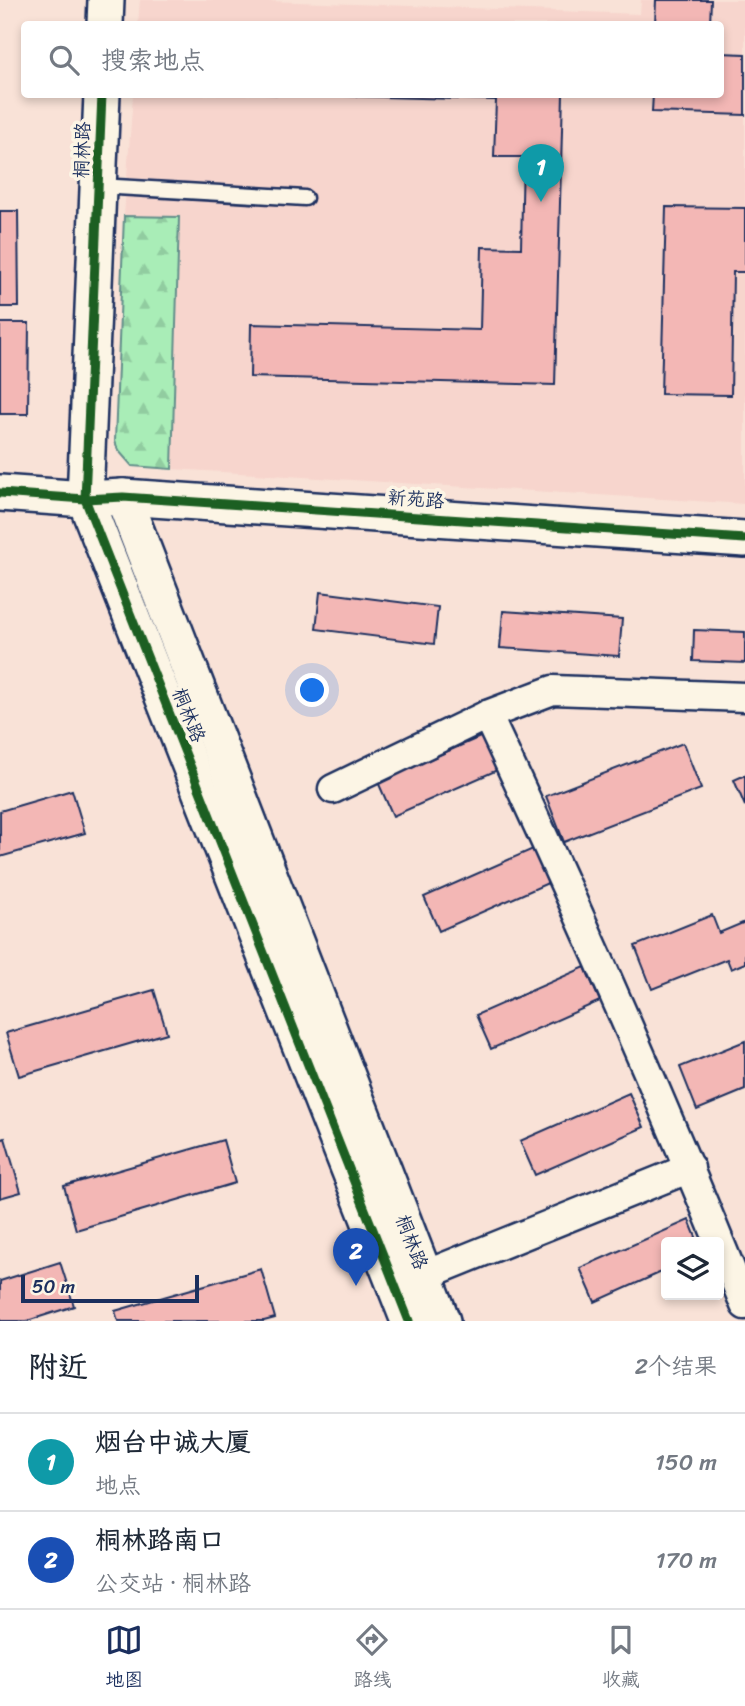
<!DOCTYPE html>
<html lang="zh">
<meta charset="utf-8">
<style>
:root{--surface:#fff;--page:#f6f6f7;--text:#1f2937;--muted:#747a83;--line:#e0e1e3;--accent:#1b2f5e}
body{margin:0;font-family:Sriracha,"LXGW WenKai TC",sans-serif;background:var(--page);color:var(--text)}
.controls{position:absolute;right:21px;bottom:21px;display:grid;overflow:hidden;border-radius:7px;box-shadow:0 4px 10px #0003}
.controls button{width:63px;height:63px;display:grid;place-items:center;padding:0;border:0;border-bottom:2px solid var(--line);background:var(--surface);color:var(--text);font:35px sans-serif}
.scale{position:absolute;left:21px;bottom:18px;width:178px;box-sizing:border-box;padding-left:7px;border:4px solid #1b2f5e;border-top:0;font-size:19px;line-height:24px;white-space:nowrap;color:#1b2f5e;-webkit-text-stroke:5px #fcf5e5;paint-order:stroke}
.you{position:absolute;left:313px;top:691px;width:24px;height:24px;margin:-18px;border:5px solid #fff;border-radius:50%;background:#1a73e8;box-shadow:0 0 0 10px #1a73e833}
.badge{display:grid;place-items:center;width:46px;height:46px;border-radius:50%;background:var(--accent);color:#fff;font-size:23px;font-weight:700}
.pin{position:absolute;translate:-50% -58px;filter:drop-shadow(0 2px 4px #0008)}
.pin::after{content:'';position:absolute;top:37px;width:24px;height:21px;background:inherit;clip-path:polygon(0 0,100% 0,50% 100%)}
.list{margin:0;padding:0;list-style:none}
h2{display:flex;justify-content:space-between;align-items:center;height:91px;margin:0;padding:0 28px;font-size:30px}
h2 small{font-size:23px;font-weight:400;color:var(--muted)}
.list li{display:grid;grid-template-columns:46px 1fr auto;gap:21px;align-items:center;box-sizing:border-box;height:98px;padding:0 28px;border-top:2px solid var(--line)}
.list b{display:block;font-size:26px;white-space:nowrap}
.list p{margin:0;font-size:23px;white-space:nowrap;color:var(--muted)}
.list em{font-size:23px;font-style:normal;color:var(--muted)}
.icon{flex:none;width:38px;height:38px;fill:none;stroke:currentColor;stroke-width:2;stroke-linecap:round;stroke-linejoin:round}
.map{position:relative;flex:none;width:745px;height:1321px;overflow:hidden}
.search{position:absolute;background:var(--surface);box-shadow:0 4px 10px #0003;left:21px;right:21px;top:21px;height:77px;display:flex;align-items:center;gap:18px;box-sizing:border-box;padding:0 24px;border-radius:7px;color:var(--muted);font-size:26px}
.sheet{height:287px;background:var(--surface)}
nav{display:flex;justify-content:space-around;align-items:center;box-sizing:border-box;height:98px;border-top:2px solid var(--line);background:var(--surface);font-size:19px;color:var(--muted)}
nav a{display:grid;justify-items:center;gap:4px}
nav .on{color:var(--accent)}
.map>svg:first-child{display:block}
</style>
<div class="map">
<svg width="745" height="1321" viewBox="0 0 745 1321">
<defs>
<pattern id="forest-firs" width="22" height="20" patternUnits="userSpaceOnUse" patternTransform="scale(1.75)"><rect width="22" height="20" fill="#a9edb7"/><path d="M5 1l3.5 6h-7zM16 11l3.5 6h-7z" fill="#91cca0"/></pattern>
</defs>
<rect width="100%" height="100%" fill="#f9e2d7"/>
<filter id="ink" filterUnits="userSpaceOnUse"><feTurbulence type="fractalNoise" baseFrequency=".0143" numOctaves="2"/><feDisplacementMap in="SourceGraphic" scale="14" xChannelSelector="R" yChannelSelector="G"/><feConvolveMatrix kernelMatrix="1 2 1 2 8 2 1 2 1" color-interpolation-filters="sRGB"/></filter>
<g filter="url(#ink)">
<path fill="#f7d5cd" d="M140,0H239L640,14L641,0H745V504L172,469L179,218L124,216L133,95L720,94V24H138Z"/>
<path fill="url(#forest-firs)" stroke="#628e8a" stroke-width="2" d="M124,216L179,217L172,469L132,466L118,450L115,441Z"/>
<g fill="#f3b7b5" stroke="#1b2f5e" stroke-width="2">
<path d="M656,0H711L710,24H655Z"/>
<path d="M720,53L745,54V115L652,112L653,94H720Z"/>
<path d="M268,94H563L555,385L250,377L251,324L480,330L482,247L521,248L523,157H494L496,100Z"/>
<path d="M666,207L745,208V272H733L731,395L661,394Z"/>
<path d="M0,211H18L19,307H0Z"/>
<path d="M0,323H29L28,414H0Z"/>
<path d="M320,592L438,607L434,644L316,629Z"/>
<path d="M503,611L622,619L619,656L500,648Z"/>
<path d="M694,630L745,632V663L693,661Z"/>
<path d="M487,734L502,768L393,816L378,782Z"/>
<path d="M683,743L701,789L564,842L546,796Z"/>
<path d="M745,775V806L734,780Z"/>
<path d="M72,790L85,833L0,857V811Z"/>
<path d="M533,849L548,883L439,931L424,897Z"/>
<path d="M712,915L719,933L745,922V963L731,969L727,959L652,989L635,946Z"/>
<path d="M585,967L600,1001L491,1049L476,1015Z"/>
<path d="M154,990L167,1033L19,1076L6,1033Z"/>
<path d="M745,1041V1090L697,1110L680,1067Z"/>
<path d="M629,1093L644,1127L535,1175L520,1141Z"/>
<path d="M5,1138L21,1192L0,1198V1140Z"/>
<path d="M223,1140L235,1183L76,1230L64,1186Z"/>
<path d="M689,1220L698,1242H666V1270L595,1302L580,1268Z"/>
<path d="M60,1262L74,1306L27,1321H0V1281Z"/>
<path d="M261,1269L275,1318L264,1321H118L115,1311Z"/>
</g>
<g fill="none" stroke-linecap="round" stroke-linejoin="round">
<defs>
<path id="service" d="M99,186L305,198"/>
<g id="minor">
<path d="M487,715C578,909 665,1106 745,1305"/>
<path d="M333,789L487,715L553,690L745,697"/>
<path d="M425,1275L690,1168"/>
</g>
<g id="tertiary">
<path d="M105,24L106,0"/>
<path d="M102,94L85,499L409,1321"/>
<path d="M0,493L85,499L123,497L745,539"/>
<path d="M123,497L442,1321"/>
</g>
</defs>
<use href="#service" stroke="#1b2f5e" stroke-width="19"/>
<use href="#minor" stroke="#1b2f5e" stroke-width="33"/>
<use href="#tertiary" stroke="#1b2f5e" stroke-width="40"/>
<use href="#service" stroke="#fcf5e5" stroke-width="14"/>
<use href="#minor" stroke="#fcf5e5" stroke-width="28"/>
<use href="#tertiary" stroke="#fcf5e5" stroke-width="35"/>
<defs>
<g id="cycleway">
<path d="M102,94L85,499L409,1321"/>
<path d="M0,493L85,499L123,497L745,539"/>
</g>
</defs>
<use href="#cycleway" stroke="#fcf5e5" stroke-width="13"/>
<use href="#cycleway" stroke="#1b5e20" stroke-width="9"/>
</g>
</g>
<g text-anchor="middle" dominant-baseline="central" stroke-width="7" stroke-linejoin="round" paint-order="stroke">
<g font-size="19" fill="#1b2f5e" stroke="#fcf5e5">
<text transform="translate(82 150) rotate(-88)">桐林路</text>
<text transform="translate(416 499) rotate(4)">新苑路</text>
<text transform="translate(189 715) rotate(68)">桐林路</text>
<text transform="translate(412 1242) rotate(69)">桐林路</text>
</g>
</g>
</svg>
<div class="controls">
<button><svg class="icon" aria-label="layers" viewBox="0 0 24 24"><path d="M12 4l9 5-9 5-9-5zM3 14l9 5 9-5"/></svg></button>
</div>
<div class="scale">50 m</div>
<div class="you"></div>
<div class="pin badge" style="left:541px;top:202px;background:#0f9aa8">1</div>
<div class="pin badge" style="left:356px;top:1286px;background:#1a4fb4">2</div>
<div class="search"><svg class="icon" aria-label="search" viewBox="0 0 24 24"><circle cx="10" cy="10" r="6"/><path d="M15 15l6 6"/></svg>搜索地点</div>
</div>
<section class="sheet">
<h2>附近<small>2个结果</small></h2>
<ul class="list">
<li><span class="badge" style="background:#0f9aa8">1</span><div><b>烟台中诚大厦</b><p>地点</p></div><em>150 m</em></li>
<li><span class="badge" style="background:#1a4fb4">2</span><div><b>桐林路南口</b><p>公交站 · 桐林路</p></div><em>170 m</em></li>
</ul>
</section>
<nav>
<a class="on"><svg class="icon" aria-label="map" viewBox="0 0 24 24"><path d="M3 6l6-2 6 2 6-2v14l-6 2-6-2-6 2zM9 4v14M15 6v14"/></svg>地图</a>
<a><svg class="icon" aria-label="directions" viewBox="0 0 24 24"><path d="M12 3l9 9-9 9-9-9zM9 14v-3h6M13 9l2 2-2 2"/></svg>路线</a>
<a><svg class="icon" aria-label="saved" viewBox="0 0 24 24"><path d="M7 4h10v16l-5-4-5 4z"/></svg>收藏</a>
</nav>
